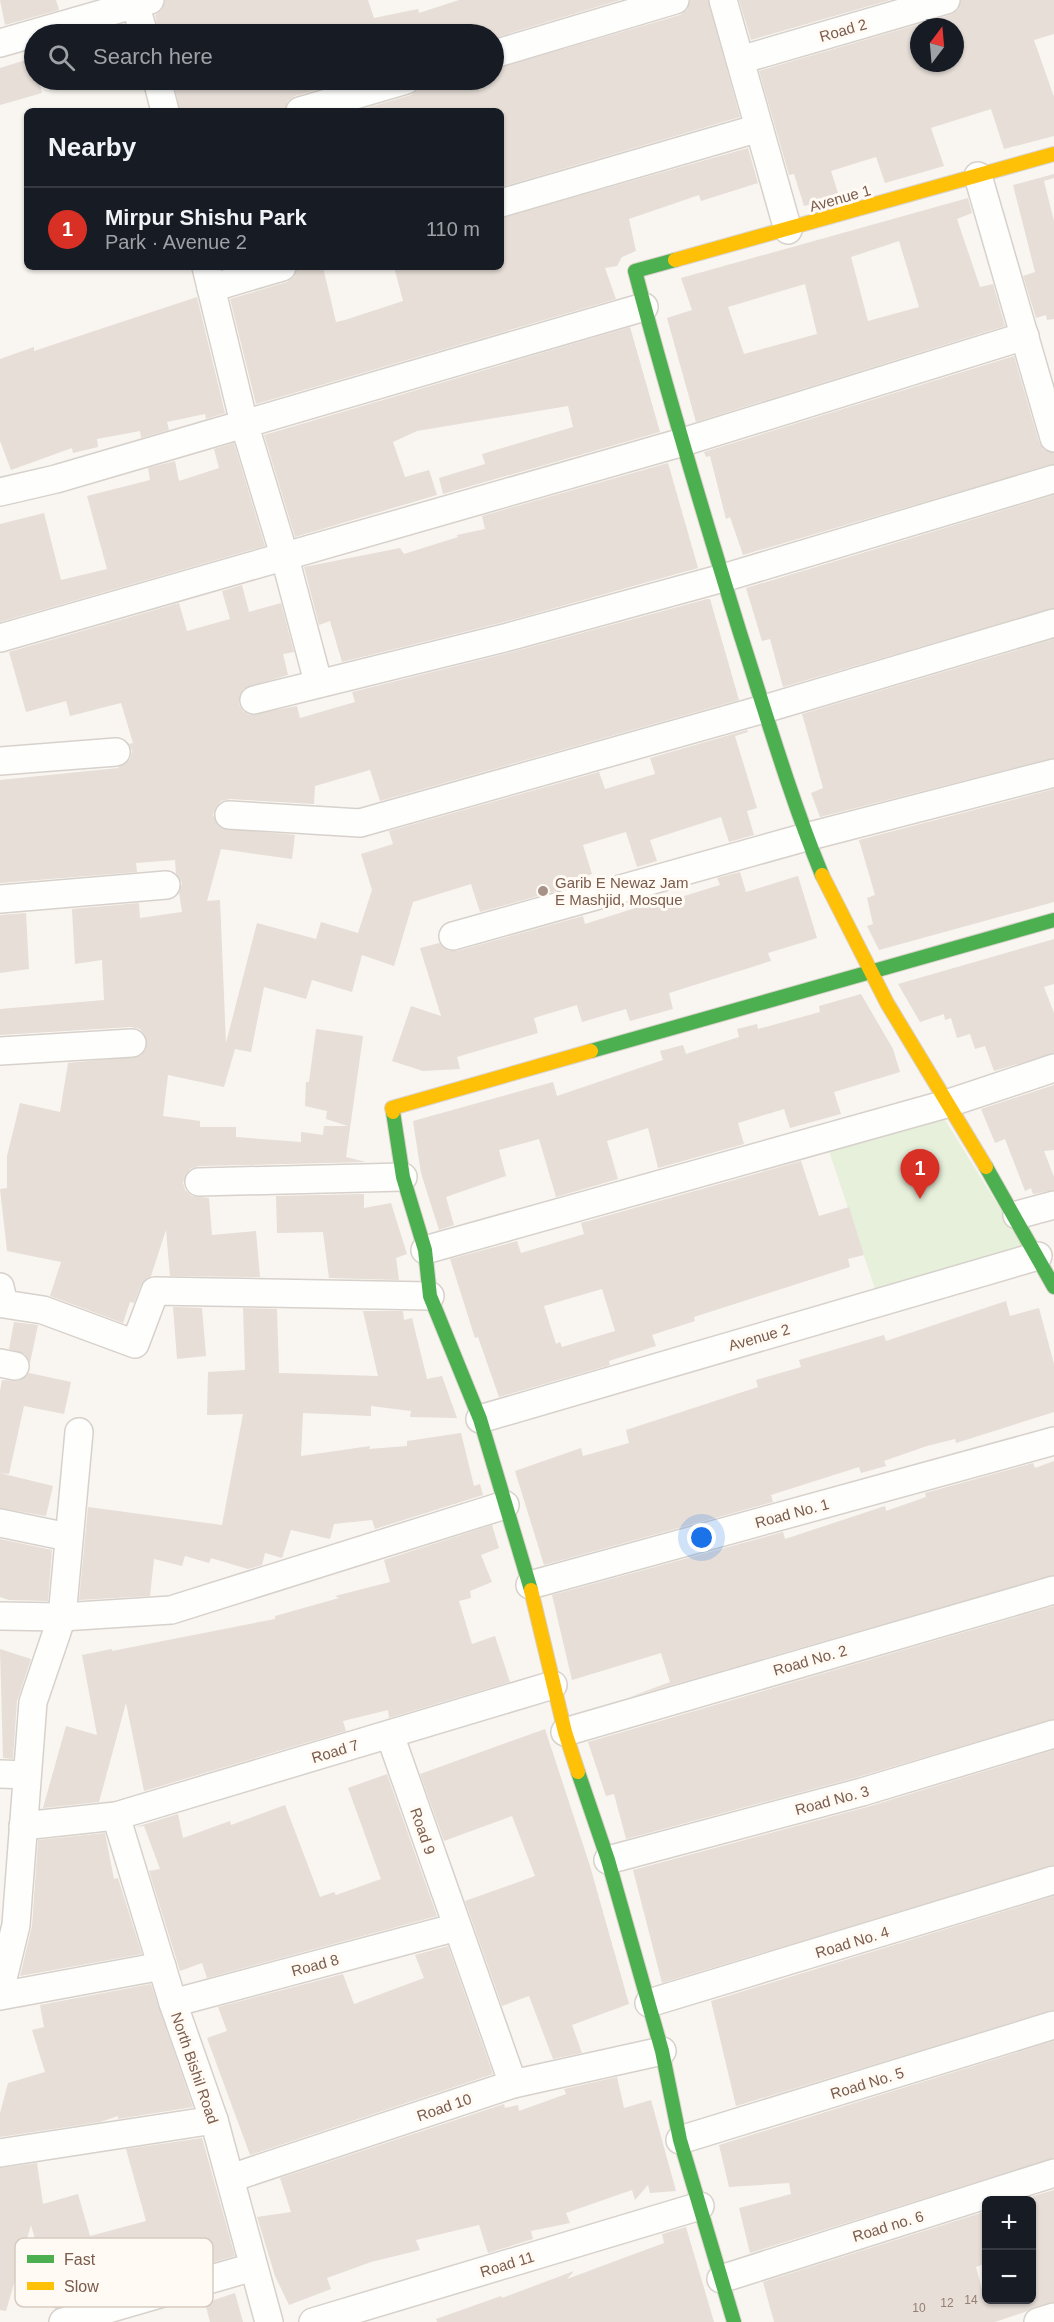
<!DOCTYPE html>
<meta charset="utf-8">
<style>
:root{--surface:#171b24;--page:#242831;--text:#f1f3f6;--muted:#9ea1a6;--line:#363941;--accent:#d93025}
body{margin:0;font-family:Helvetica,sans-serif;background:var(--page);color:var(--text)}
.controls{position:absolute;right:18px;bottom:18px;display:grid;overflow:hidden;border-radius:9px;box-shadow:0 2px 4px #0004}
.controls button{width:54px;height:54px;display:grid;place-items:center;padding:0;border:0;border-bottom:2px solid var(--line);background:var(--surface);color:var(--text);font:30px sans-serif}
.compass{position:absolute;left:910px;top:18px;width:54px;height:54px;border-radius:50%;background:var(--surface);box-shadow:0 2px 4px #0004;rotate:16deg}
.you{position:absolute;left:702px;top:1538px;width:21px;height:21px;margin:-15px;border:4px solid #fff;border-radius:50%;background:#1a73e8;box-shadow:0 0 0 9px #1a73e833}
.badge{display:grid;place-items:center;width:39px;height:39px;border-radius:50%;background:var(--accent);color:#fff;font-size:20px;font-weight:700}
.pin{position:absolute;translate:-50% -50px;filter:drop-shadow(0 2px 3px #0008)}
.pin::after{content:'';position:absolute;top:32px;width:21px;height:18px;background:inherit;clip-path:polygon(0 0,100% 0,50% 100%)}
.list{margin:0;padding:0;list-style:none}
h2{display:flex;justify-content:space-between;align-items:center;height:78px;margin:0;padding:0 24px;font-size:26px}
h2 small{font-size:20px;font-weight:400;color:var(--muted)}
.list li{display:grid;grid-template-columns:39px 1fr auto;gap:18px;align-items:center;box-sizing:border-box;height:84px;padding:0 24px;border-top:2px solid var(--line)}
.list b{display:block;font-size:22px;white-space:nowrap}
.list p{margin:0;font-size:20px;white-space:nowrap;color:var(--muted)}
.list em{font-size:20px;font-style:normal;color:var(--muted)}
.icon{flex:none;width:33px;height:33px;fill:none;stroke:currentColor;stroke-width:2;stroke-linecap:round;stroke-linejoin:round}
.map{position:relative;flex:none;width:1054px;height:2322px;overflow:hidden}
.search{position:absolute;background:var(--surface);box-shadow:0 2px 4px #0004;left:24px;top:24px;width:480px;height:66px;display:flex;align-items:center;gap:15px;box-sizing:border-box;padding:0 21px;border-radius:33px;color:var(--muted);font-size:22px}
.panel{position:absolute;background:var(--surface);box-shadow:0 2px 4px #0004;left:24px;top:108px;width:480px;height:162px;border-radius:9px}
.map>svg:first-child{display:block}
</style>
<div class="map">
<svg width="1054" height="2322" viewBox="0 0 1054 2322">
<rect width="100%" height="100%" fill="#f9f5f0"/>
<path fill="#e7f0db" d="M942,1115L1025,1249L876,1292L828,1148Z"/>
<g fill="#e6ded7" fill-rule="evenodd">
<path d="M0,0H56L59,10L5,25Z"/>
<path d="M165,0H368L374,18L418,9L419,13L459,0H620L494,38V34H159L155,15L162,10Z"/>
<path d="M690,0H708L740,117L501,187V111H356L411,95L418,90L421,80H494V69L680,15L687,10Z"/>
<path d="M739,0H890L751,40Z"/>
<path d="M961,0H1054V34L1034,40L1054,97V136L1004,149L991,109L931,128L944,166L885,183L876,157L831,171L839,196L804,206L794,174L789,175L759,71L950,15L958,10ZM919,27H955V63H919Z"/>
<path d="M32,58L34,80H39L42,93L0,105V68Z"/>
<path d="M173,80H352L295,96L288,101L285,111H180Z"/>
<path d="M748,148L758,183L701,201L699,195L629,219L636,251L622,257L617,266L605,268L616,299L256,404L230,299L287,282L294,277L297,267H323L336,322L345,320L403,301L394,267H501V218Z"/>
<path d="M1054,174V178L1044,181L1054,221V319L1047,320L1046,315L1036,318L1023,276L1035,272L1013,185Z"/>
<path d="M968,198L972,213L957,219L980,287L993,284L1005,326L696,422L667,318L692,310L681,278ZM899,241L919,307L868,321L851,257ZM805,284L817,334L744,354L728,307Z"/>
<path d="M197,297L225,413L206,419L205,414L167,422L169,430L141,438L140,431L97,439L98,447L73,453L72,448L11,470L0,441V359L34,347V351Z"/>
<path d="M630,327L660,432L443,494L439,478L485,464L482,454L573,427L568,406L417,431L393,442L405,477L429,470L437,495L295,537L264,435Z"/>
<path d="M1014,356L1039,442L1044,450L1054,453V464L743,555L730,517L726,519L710,456L706,457L704,452Z"/>
<path d="M234,443L265,546L0,622V524L44,513L61,580L107,569L87,496L150,480L148,468L175,461L179,481L219,468L214,449Z"/>
<path d="M668,463L698,568L504,622L342,662L330,621L319,625L304,567L400,548L404,554L458,537L457,535L485,529L482,516Z"/>
<path d="M1054,495V608L783,687L770,639L762,641L746,588Z"/>
<path d="M242,585L249,612L281,603L294,652L283,654L288,675L243,689L239,704L243,711L250,715L297,706L300,718L355,702L352,692L512,652L707,599H710L739,700L380,801L370,770L315,786L314,804L230,799L221,801L216,807L213,815L221,828L295,835L292,859L221,849L207,901L220,900L226,1043L257,923L316,939L321,922L358,933L372,890L361,854L393,844L389,831L599,772L605,789L655,774L650,758L747,730L748,732L735,736L757,808L747,811L754,835L729,842L721,817L650,840L657,861L637,867L626,832L583,845L592,874L573,881L574,886L480,912L471,884L413,902L394,966L362,955L352,992L312,980L306,999L264,987L251,1052L235,1049L224,1087L168,1075L163,1116L200,1121V1127H236V1137L301,1142V1132L323,1135L324,1126H348L326,1119L327,1111L305,1106L306,1082H309L316,1029L363,1036L346,1157L366,1162L199,1166L190,1169L183,1182L185,1190L192,1196L209,1198L212,1235L256,1231L260,1277L170,1276L166,1230L151,1276L141,1285L134,1303L130,1302L123,1323L50,1296L61,1262L7,1251L0,1189L7,1188V1156L20,1103L60,1112L68,1063L140,1056L146,1049L145,1035L140,1029L131,1027L0,1035V1009L104,1000L102,960L75,964L72,909L139,903L140,918L182,912L179,893L182,883L176,874L175,860L136,863L137,872L0,883V780L118,768L130,759L132,751L129,744L133,743L121,703L70,716L66,701L26,712L9,652L179,603L187,631L230,619L222,591Z"/>
<path d="M1054,639V758L820,817L811,793L823,788L802,714Z"/>
<path d="M1054,789V902L879,950L867,926L873,924L867,898L875,895L859,840Z"/>
<path d="M740,872L746,892L798,876L817,938L768,953L771,961L669,993L673,1009L630,1021L626,1009L582,1022L577,1005L534,1018L538,1033L457,1057L460,1069L423,1071L392,1061L411,1006L441,1016L420,948L439,943L449,951H457L583,916L585,924L667,898L668,901L720,885L717,878Z"/>
<path d="M26,913L29,969L0,973V915Z"/>
<path d="M1054,939V984L1044,987L1054,1013V1053L994,1071L985,1046L975,1049L970,1034L957,1038L951,1018L945,1020L944,1014L920,1022L898,984Z"/>
<path d="M861,994L893,1049L900,1072L834,1092L841,1114L790,1128L784,1109L738,1123L744,1144L658,1168L648,1128L607,1141L618,1179L556,1197L539,1139L499,1150L506,1176L446,1197L454,1225L439,1230L421,1173L413,1121L553,1082L557,1096L663,1060L660,1051L683,1045L686,1054L739,1037L737,1029L757,1024L758,1029L820,1012L819,1006Z"/>
<path d="M1054,1085V1150L1044,1151L1054,1177V1190L1033,1194L1031,1188L1025,1191L1005,1139L995,1143L981,1109Z"/>
<path d="M801,1161L819,1216L849,1207L864,1255L848,1259L850,1267L694,1317L695,1321L652,1335L656,1346L609,1361L610,1365L499,1397L478,1337L475,1338L450,1259L517,1241L521,1253L584,1234L581,1223ZM602,1289L615,1331L562,1347L560,1342L556,1344L544,1306Z"/>
<path d="M364,1194V1208L391,1203L407,1254L396,1258L399,1280L329,1278L323,1232L277,1233L276,1196Z"/>
<path d="M1006,1301L1010,1316L1039,1308L1054,1364V1412L956,1443L955,1439L927,1446L884,1461L886,1466L861,1473L859,1467L771,1495L773,1502L544,1565L515,1471L581,1448L583,1456L629,1443L626,1430L758,1387L756,1380L801,1367L799,1360L884,1335L886,1341Z"/>
<path d="M173,1307L202,1308L206,1356L177,1359Z"/>
<path d="M243,1308L277,1309L279,1373L378,1376L363,1311H403L404,1320L412,1318L427,1379L442,1376L457,1418L410,1417L411,1411L371,1406V1416L303,1413L301,1456L370,1446L369,1449L407,1446V1441L461,1433L474,1486L480,1484L483,1495L375,1529L372,1520L334,1524L330,1539L291,1530L282,1558L265,1553L262,1565L248,1569L211,1558L209,1563L185,1556L182,1566L154,1559L150,1596L79,1600L88,1507L222,1525L243,1414L207,1415L208,1372L245,1370Z"/>
<path d="M14,1322L38,1325L30,1363L25,1354L9,1349Z"/>
<path d="M29,1373L71,1382L64,1414L24,1406L9,1474L0,1473V1391L2,1380L19,1381Z"/>
<path d="M1054,1461V1575L630,1697L670,1682L661,1653L572,1680L552,1595L783,1532L785,1539L885,1506L886,1511L926,1497L925,1493L1033,1463L1035,1468Z"/>
<path d="M0,1473L53,1486L46,1516L0,1508Z"/>
<path d="M492,1525L499,1548L481,1555L492,1582L470,1591L471,1598L459,1601L472,1644L495,1636L510,1682L389,1718L388,1710L343,1721L346,1731L144,1791L126,1703L99,1802L43,1808L66,1726L97,1735L82,1655L112,1649V1651L275,1619V1616L339,1598L335,1596L390,1582L384,1560Z"/>
<path d="M0,1539L52,1550L48,1601L9,1600L0,1597Z"/>
<path d="M1054,1606V1719L858,1777L626,1839L614,1794L606,1796L588,1742Z"/>
<path d="M0,1649L31,1659L17,1701L13,1759L3,1758Z"/>
<path d="M545,1729L590,1866L629,2004L572,2025L582,2053L553,2059L529,1996L502,2006L465,1901L535,1876L512,1816L444,1841L420,1774Z"/>
<path d="M1054,1750V1865L662,1983L633,1870L867,1807Z"/>
<path d="M387,1774L437,1916L207,1978L202,1963L180,1971L149,1871L160,1869L144,1826L136,1827L178,1814L183,1838L230,1821L231,1825L285,1805L320,1897L334,1892L336,1895L381,1879L348,1788Z"/>
<path d="M105,1833L114,1879L118,1878L142,1954L20,1976L32,1926L38,1840Z"/>
<path d="M1054,1896V2010L736,2106L711,2001Z"/>
<path d="M448,1946L493,2074L250,2155L207,2038L227,2031L218,2007L343,1974L354,2004L424,1978L415,1955Z"/>
<path d="M151,1984L193,2107L118,2119V2116L100,2122L0,2137V2113L8,2083L45,2072L32,2030L44,2027L40,2005Z"/>
<path d="M1054,2041V2158L750,2253L739,2208L791,2194L789,2183L729,2187L719,2145Z"/>
<path d="M617,2077L624,2108L651,2100L676,2191L650,2193L648,2185L635,2200L632,2190L566,2213L570,2223L531,2231L533,2239L488,2253L479,2225L416,2240L420,2250L371,2262L327,2278L331,2289L289,2305L275,2276L257,2217L291,2212L280,2178L504,2104L505,2108L518,2105L519,2111L566,2094L564,2089Z"/>
<path d="M202,2138L235,2256L55,2309L31,2225L6,2311L0,2310V2168L37,2163L43,2204L78,2194L90,2236L146,2221L126,2149Z"/>
<path d="M1054,2190V2302L995,2322H774L763,2282L987,2211V2263L976,2267L985,2300H1032V2200H1020Z"/>
<path d="M686,2227L714,2322H437L436,2319L501,2296L502,2298L574,2271L567,2279L664,2243L662,2234Z"/>
<path d="M235,2293L243,2322H210L205,2303Z"/>
</g>
<g fill="none" stroke-linecap="round" stroke-linejoin="round">
<defs>
<g id="street">
<path d="M723,0L788,230"/>
<path d="M135,4L144,34"/>
<path d="M0,43L150,0"/>
<path d="M494,54L675,0"/>
<path d="M740,60L946,0"/>
<path d="M157,80L165,111"/>
<path d="M300,111L406,80"/>
<path d="M978,176L1054,438"/>
<path d="M501,203L759,128"/>
<path d="M206,267L244,423L285,558L318,682"/>
<path d="M211,288L282,267"/>
<path d="M0,492L56,479L644,307"/>
<path d="M0,638L683,442L1025,336"/>
<path d="M254,700L508,637L723,578L1054,479"/>
<path d="M0,761L116,752"/>
<path d="M229,815L360,823L764,709L1054,623"/>
<path d="M0,899L166,885"/>
<path d="M453,936L806,837L1054,773"/>
<path d="M0,1051L132,1043"/>
<path d="M199,1182L403,1177"/>
<path d="M1017,1215L1054,1205"/>
<path d="M425,1250L946,1104L1054,1068"/>
<path d="M0,1287L4,1304L43,1310L135,1344L155,1291L430,1296"/>
<path d="M0,1363L15,1366"/>
<path d="M480,1419L1038,1256"/>
<path d="M0,1523L68,1537"/>
<path d="M530,1585L1054,1441"/>
<path d="M0,1616L62,1617L171,1610L505,1505"/>
<path d="M565,1732L1054,1590"/>
<path d="M390,1735L513,2084"/>
<path d="M0,1774L27,1775"/>
<path d="M116,1816L173,2003L214,2120L269,2322"/>
<path d="M23,1826L116,1816L553,1685"/>
<path d="M608,1860L862,1792L1054,1734"/>
<path d="M0,1991L16,1925L33,1702L62,1617L79,1432"/>
<path d="M0,1996L162,1966"/>
<path d="M173,2003L457,1927"/>
<path d="M649,2003L1054,1880"/>
<path d="M680,2140L1054,2025"/>
<path d="M0,2153L214,2120"/>
<path d="M231,2178L513,2084L662,2051"/>
<path d="M721,2279L1054,2173"/>
<path d="M63,2322L253,2267"/>
<path d="M313,2322L700,2206"/>
<path d="M1038,2322L1054,2317"/>
</g>
<g id="fast">
<path d="M675,260L635,271C667,393 703,513 740,633C766,714 790,796 822,875"/>
<path d="M591,1051L1054,920"/>
<path d="M393,1112L403,1177L425,1250L430,1296L480,1419L531,1590"/>
<path d="M986,1167L1054,1287"/>
<path d="M578,1772L608,1860L662,2051L680,2140L734,2322"/>
</g>
<g id="slow">
<path d="M675,260L1054,154"/>
<path d="M822,875L887,1003L986,1167"/>
<path d="M393,1112L392,1108L591,1051"/>
<path d="M531,1590L565,1732L578,1772"/>
</g>
</defs>
<use href="#street" stroke="#d7d1cb" stroke-width="30"/>
<use href="#fast" stroke="#d9d2cb" stroke-width="16"/>
<use href="#slow" stroke="#d9d2cb" stroke-width="16"/>
<use href="#street" stroke="#fefefd" stroke-width="27"/>
<use href="#fast" stroke="#4caf50" stroke-width="14"/>
<use href="#slow" stroke="#ffc107" stroke-width="14"/>
</g>
<circle fill="#a69286" stroke="#fffaf3" stroke-width="2" cx="543" cy="891" r="6"/>
<g text-anchor="middle" dominant-baseline="central" stroke-width="6" stroke-linejoin="round" paint-order="stroke">
<g font-size="12" fill="#977e72">
<text x="971" y="2300">14</text>
<text x="947" y="2303">12</text>
<text x="919" y="2308">10</text>
</g>
<g font-size="15" fill="#7a5c4d" stroke="#fffaf3">
<text transform="translate(843 30) rotate(-16)">Road 2</text>
<text transform="translate(840 198) rotate(-16)">Avenue 1</text>
<text transform="translate(759 1337) rotate(-16)">Avenue 2</text>
<text transform="translate(792 1513) rotate(-15)">Road No. 1</text>
<text transform="translate(810 1660) rotate(-16)">Road No. 2</text>
<text transform="translate(335 1751) rotate(-17)">Road 7</text>
<text transform="translate(832 1800) rotate(-15)">Road No. 3</text>
<text transform="translate(423 1831) rotate(71)">Road 9</text>
<text transform="translate(852 1942) rotate(-17)">Road No. 4</text>
<text transform="translate(315 1965) rotate(-15)">Road 8</text>
<text transform="translate(195 2068) rotate(71)">North Bishil Road</text>
<text transform="translate(867 2083) rotate(-17)">Road No. 5</text>
<text transform="translate(444 2107) rotate(-19)">Road 10</text>
<text transform="translate(888 2226) rotate(-17)">Road no. 6</text>
<text transform="translate(507 2264) rotate(-17)">Road 11</text>
</g>
<g font-size="15" fill="#7a5c4d" stroke="#fffaf3" text-anchor="start">
<text x="555" y="882">Garib E Newaz Jam<tspan x="555" dy="17">E Mashjid, Mosque</tspan></text>
</g>
</g>
<rect x="15" y="2238" width="198" height="69" rx="9" fill="#fffaf3" stroke="#d7cbc1" stroke-width="1.5"/>
<rect x="27" y="2255" width="27" height="8" fill="#4caf50"/>
<rect x="27" y="2282" width="27" height="8" fill="#ffc107"/>
<g font-size="16" fill="#7a5c4d">
<text x="64" y="2265">Fast</text>
<text x="64" y="2292">Slow</text>
</g>
</svg>
<div class="controls">
<button>+</button>
<button>−</button>
</div>
<svg class="compass" viewBox="-18 -18 36 36"><path d="M0-13l5 13h-10z" fill="#e53935"/><path d="M0 13l5-13h-10z" fill="#9ea1a6"/></svg>
<div class="you"></div>
<div class="pin badge" style="left:920px;top:1199px">1</div>
<div class="search"><svg class="icon" aria-label="search" viewBox="0 0 24 24"><circle cx="10" cy="10" r="6"/><path d="M15 15l6 6"/></svg>Search here</div>
<section class="panel">
<h2>Nearby<small></small></h2>
<ul class="list">
<li><span class="badge">1</span><div><b>Mirpur Shishu Park</b><p>Park · Avenue 2</p></div><em>110 m</em></li>
</ul>
</section>
</div>
